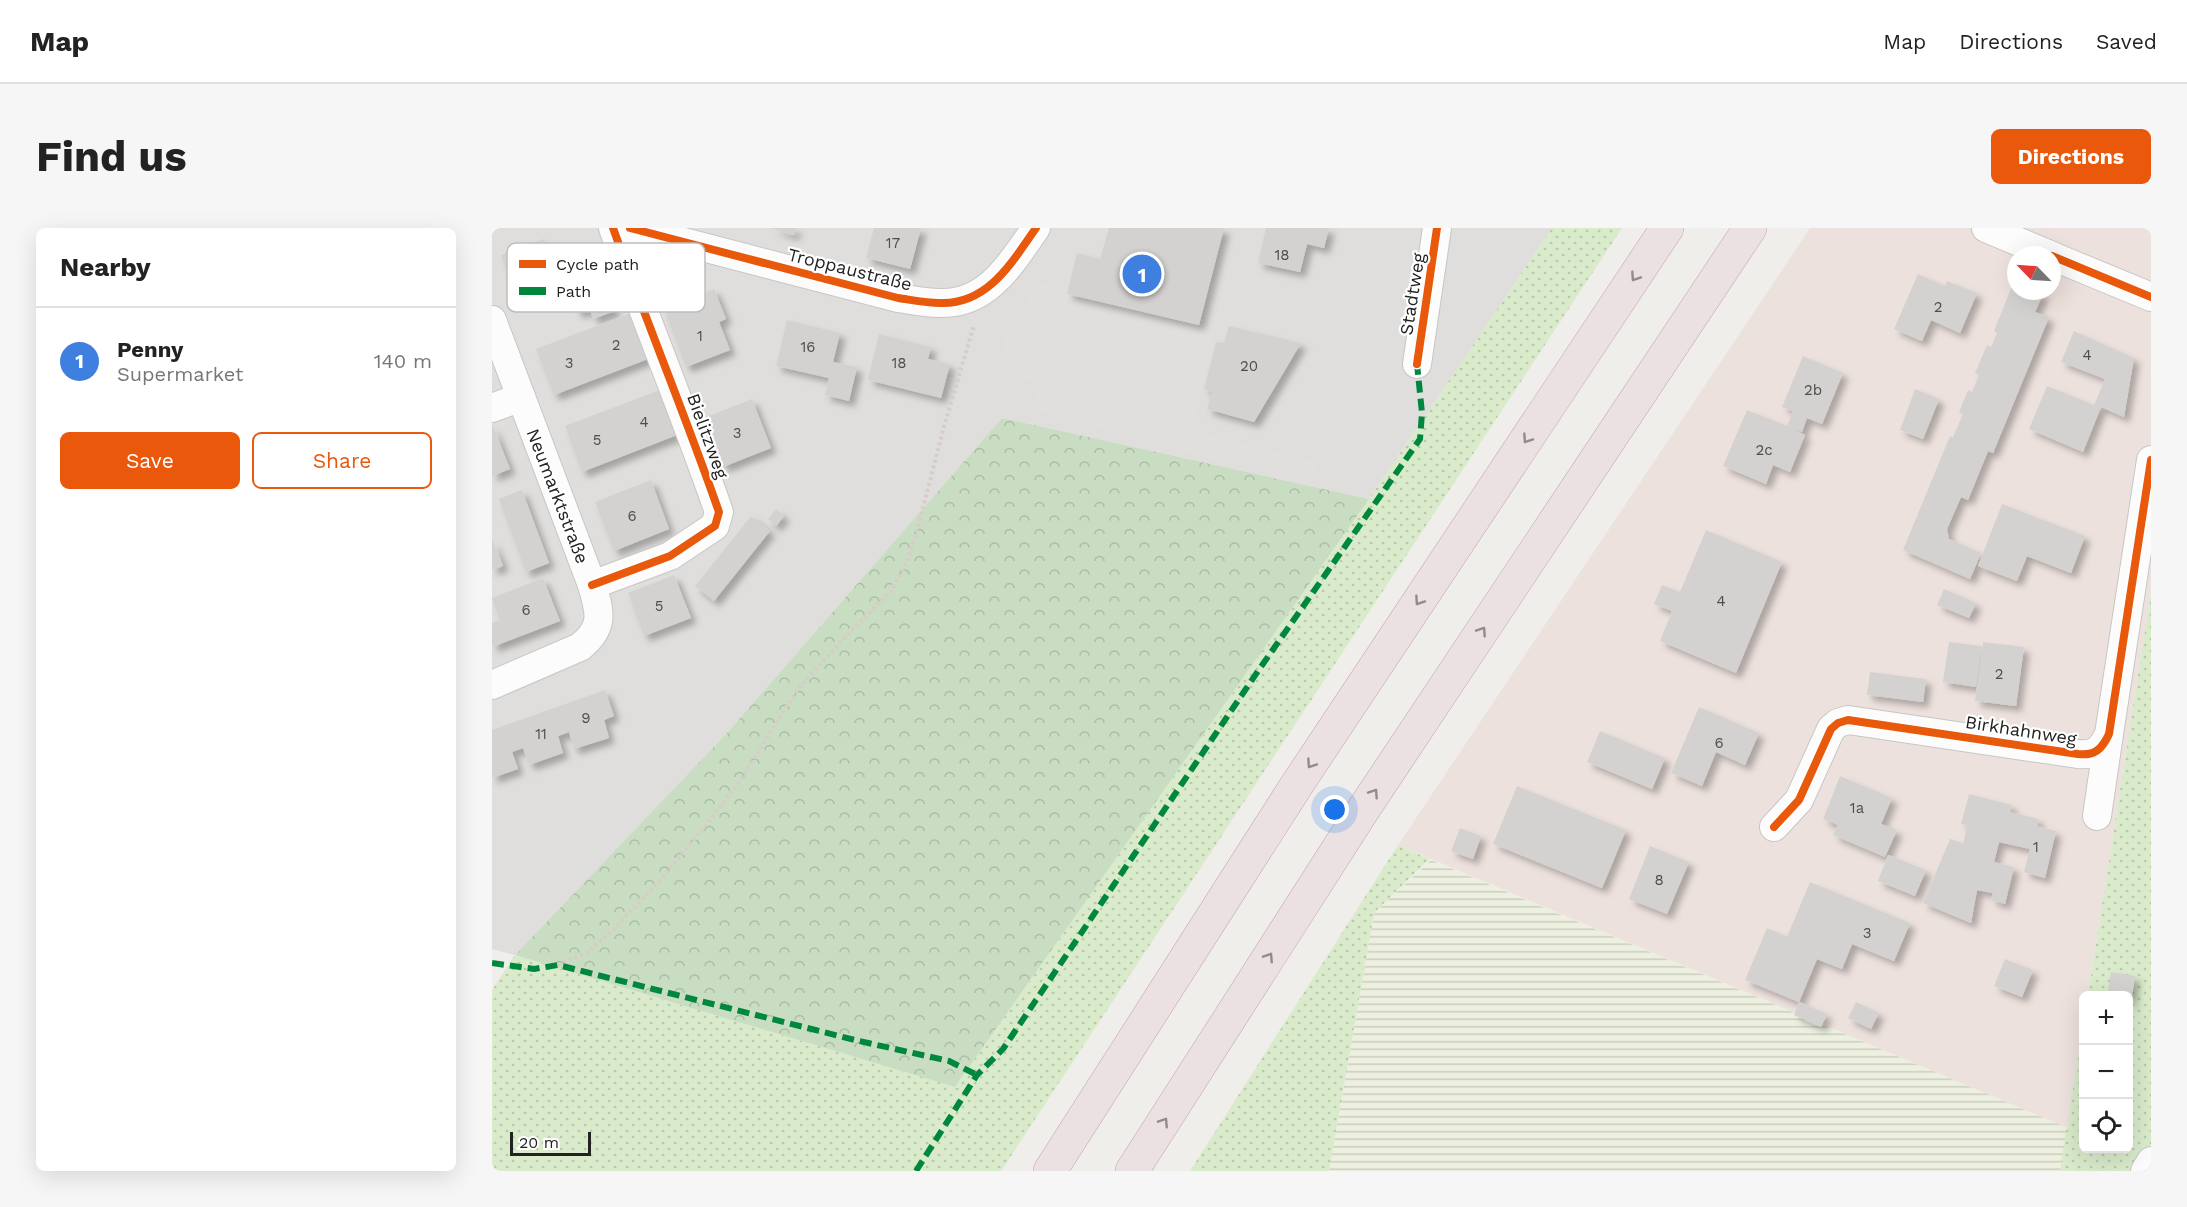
<!DOCTYPE html>
<meta charset="utf-8">
<style>
:root{--surface:#fff;--page:#f6f6f6;--text:#222;--muted:#767676;--line:#e0e0e0;--accent:#ea580c}
body{margin:0;font-family:"Work Sans",sans-serif;background:var(--page);color:var(--text)}
.controls{position:absolute;right:18px;bottom:18px;display:grid;overflow:hidden;border-radius:9px;box-shadow:0 6px 24px #0002}
.controls button{width:54px;height:54px;display:grid;place-items:center;padding:0;border:0;border-bottom:2px solid var(--line);background:var(--surface);color:var(--text);font:30px sans-serif}
.compass{position:absolute;left:1515px;top:18px;width:54px;height:54px;border-radius:50%;background:var(--surface);box-shadow:0 6px 24px #0002;rotate:295deg}
.scale{position:absolute;left:18px;bottom:15px;width:81px;box-sizing:border-box;padding-left:6px;border:3px solid #222;border-top:0;font-size:16px;line-height:21px;white-space:nowrap;color:#222;-webkit-text-stroke:4px #fff;paint-order:stroke}
.you{position:absolute;left:843px;top:582px;width:21px;height:21px;margin:-15px;border:4px solid #fff;border-radius:50%;background:#1a73e8;box-shadow:0 0 0 9px #1a73e833}
.badge{display:grid;place-items:center;width:39px;height:39px;border-radius:50%;background:var(--accent);color:#fff;font-size:20px;font-weight:700}
.pin{position:absolute;translate:-50% -50%;border:3px solid #fff;box-shadow:0 2px 6px #0006}
.list{margin:0;padding:0;list-style:none}
h2{display:flex;justify-content:space-between;align-items:center;height:78px;margin:0;padding:0 24px;font-size:26px}
h2 small{font-size:20px;font-weight:400;color:var(--muted)}
.list li{display:grid;grid-template-columns:39px 1fr auto;gap:18px;align-items:center;box-sizing:border-box;height:108px;padding:0 24px;border-top:2px solid var(--line)}
.list b{display:block;font-size:22px;white-space:nowrap}
.list p{margin:0;font-size:20px;white-space:nowrap;color:var(--muted)}
.list em{font-size:20px;font-style:normal;color:var(--muted)}
.actions{display:flex;gap:12px;padding:18px 24px}
.actions a{flex:1;padding:14px 0;border:2px solid var(--accent);border-radius:9px;text-align:center;font-size:21px;color:var(--accent)}
.actions .main{background:var(--accent);color:#fff}
.icon{flex:none;width:33px;height:33px;fill:none;stroke:currentColor;stroke-width:2;stroke-linecap:round;stroke-linejoin:round}
.map{position:relative;flex:none;width:1659px;height:943px;overflow:hidden;border-radius:9px}
header{display:flex;align-items:center;gap:36px;box-sizing:border-box;height:84px;padding:0 30px;background:var(--surface);border-bottom:2px solid var(--line)}
header strong{font-size:28px}
nav{display:flex;gap:33px;margin-inline-start:auto;font-size:21px}
.intro{display:flex;align-items:center;justify-content:space-between;box-sizing:border-box;height:144px;padding:0 36px}
h1{margin:0;font-size:42px}
.button{padding:15px 27px;border-radius:9px;background:var(--accent);color:#fff;font-size:21px;font-weight:700}
main{display:flex;gap:36px;padding:0 36px}
aside{flex:1;background:var(--surface);border-radius:9px;box-shadow:0 6px 24px #0002}
.map>svg:first-child{display:block}
</style>
<header>
<strong>Map</strong>
<nav><a>Map</a><a>Directions</a><a>Saved</a></nav>
</header>
<div class="intro"><h1>Find us</h1><a class="button">Directions</a></div>
<main>
<aside>
<h2>Nearby<small></small></h2>
<ul class="list">
<li><span class="badge" style="background:#3f7fe0">1</span><div><b>Penny</b><p>Supermarket</p></div><em>140 m</em></li>
</ul>
<div class="actions"><a class="main">Save</a><a>Share</a></div>
</aside>
<div class="map">
<svg width="1659" height="943" viewBox="0 0 1659 943">
<defs>
<pattern id="farmland-rules" width="6" height="5" patternUnits="userSpaceOnUse" patternTransform="scale(1.5)"><rect width="6" height="5" fill="#edefdf"/><path d="M0 2.5h6" fill="none" stroke="#cbcdbf"/></pattern>
<pattern id="grass-dots" width="8" height="8" patternUnits="userSpaceOnUse" patternTransform="scale(1.5)"><rect width="8" height="8" fill="#d9ebcb"/><path d="M2 2h.1M6 6h.1" fill="none" stroke="#bac9ae" stroke-width="1.8" stroke-linecap="round"/></pattern>
<pattern id="forest-crowns" width="20" height="18" patternUnits="userSpaceOnUse" patternTransform="scale(1.5)"><rect width="20" height="18" fill="#c8ddc1"/><path d="M2 6a3 3 0 1 1 6 0M12 15a3 3 0 1 1 6 0" fill="none" stroke="#acbda6"/></pattern>
<filter id="shadow"><feDropShadow dx="5.5" dy="5.5" stdDeviation="3" flood-color="#0004"/></filter>
</defs>
<rect width="100%" height="100%" fill="#f0eeeb"/>
<path fill="#dfdedc" d="M0,0H1060L877,271L510,190L235,505L23,727L0,721Z"/>
<path fill="#ede1dd" fill-rule="evenodd" d="M1318,0H1659V365L1596,767L1592,768L1591,798L1576,900L906,617ZM1524,27H1560V63H1524Z"/>
<path fill="url(#farmland-rules)" d="M939,632L1576,900L1568,943H837L882,685Z"/>
<g fill="url(#grass-dots)">
<path d="M1060,0H1130L509,943H0V762L23,727L463,859L877,271Z"/>
<path d="M1659,365V943H1568L1591,798L1592,920H1636V768L1596,767Z"/>
<path d="M906,617L937,631L882,685L837,943H698Z"/>
</g>
<path fill="url(#forest-crowns)" d="M510,190L877,271L463,859L23,727L235,505Z"/>
<path fill="#e0dfde" d="M541,53L576,61V66L723,100L700,203L825,234L819,258L540,181L548,156L506,144L518,92L531,94Z"/>
<g fill="#d4d2d0" filter="url(#shadow)">
<path d="M279,0H304L302,7Z"/>
<path d="M382,0H429L418,41L374,30Z"/>
<path d="M617,0H732L707,97L575,66L585,25L608,31Z"/>
<path d="M774,0H837L832,20L815,16L808,44L766,35Z"/>
<path d="M52,11L68,57L25,72L9,27Z"/>
<path d="M102,23L123,83L101,91L98,81L86,85L78,66L91,61L80,31Z"/>
<path d="M194,44L203,68L222,61L234,91L227,94L238,122L194,139L172,80L179,77L170,53Z"/>
<path d="M1426,46L1453,58L1455,53L1485,65L1468,105L1439,92L1430,113L1402,101Z"/>
<path d="M1524,48V63L1552,64L1543,84L1557,89L1501,225L1496,223L1476,272L1469,269L1455,301L1457,311L1489,325L1478,351L1411,322L1458,208L1461,209L1471,186L1467,184L1476,162L1480,164L1487,147L1483,145L1495,117L1499,119L1505,105L1502,103Z"/>
<path d="M139,85L156,131L62,167L44,121Z"/>
<path d="M295,92L348,105L341,134L365,139L357,173L333,167L337,150L284,138Z"/>
<path d="M737,98L809,115L762,194L715,181L720,164L712,161L724,114L732,115Z"/>
<path d="M1582,103L1642,130L1632,189L1609,179L1591,224L1537,201L1555,158L1602,177L1613,151L1569,134Z"/>
<path d="M387,106L439,119L436,131L458,136L449,170L376,152Z"/>
<path d="M1311,128L1351,145L1330,196L1315,190L1310,204L1302,201L1313,207L1298,244L1281,237L1274,256L1231,238L1255,182L1295,198L1301,183L1290,179Z"/>
<path d="M1423,161L1447,171L1431,211L1408,202Z"/>
<path d="M168,162L185,207L90,244L73,198Z"/>
<path d="M260,171L279,220L231,239L212,190Z"/>
<path d="M0,196L18,241L0,248Z"/>
<path d="M159,252L177,301L122,323L103,274Z"/>
<path d="M30,262L57,335L34,344L7,271Z"/>
<path d="M1510,276L1593,308L1579,345L1535,328L1525,353L1486,338Z"/>
<path d="M284,281L292,288L284,298L276,291Z"/>
<path d="M259,288L278,303L222,373L203,358Z"/>
<path d="M1214,302L1290,334L1244,445L1168,413L1180,383L1162,376L1170,357L1188,364Z"/>
<path d="M0,311L11,338L0,342Z"/>
<path d="M182,347L199,390L152,408L136,365Z"/>
<path d="M51,350L68,393L0,419V395L8,392L0,370Z"/>
<path d="M1452,361L1484,375L1477,390L1445,377Z"/>
<path d="M1457,414L1490,418L1484,459L1451,454Z"/>
<path d="M1491,414L1532,419L1524,478L1483,473Z"/>
<path d="M1378,444L1434,451L1431,474L1375,467Z"/>
<path d="M113,462L122,488L112,492L117,510L82,521L77,504L66,508L71,525L37,537L31,520L20,524L26,541L0,550V502Z"/>
<path d="M1207,479L1267,505L1253,537L1224,524L1210,558L1179,545Z"/>
<path d="M1108,503L1173,530L1160,561L1095,534Z"/>
<path d="M1348,548L1400,570L1389,596L1405,602L1393,629L1341,607L1346,597L1331,591Z"/>
<path d="M1025,558L1134,602L1110,660L1001,616Z"/>
<path d="M1477,566L1520,577L1518,584L1547,591L1545,598L1564,603L1553,650L1532,644L1538,621L1507,614L1502,634L1522,639L1513,676L1499,672L1501,665L1485,662L1479,695L1431,675L1458,611L1471,615L1476,597L1469,596Z"/>
<path d="M968,600L989,608L981,631L959,623Z"/>
<path d="M1158,618L1197,634L1175,686L1137,671Z"/>
<path d="M1396,627L1434,642L1423,668L1386,653Z"/>
<path d="M1318,654L1418,695L1402,733L1360,716L1350,741L1325,731L1307,774L1335,786L1329,799L1302,787L1307,774L1253,752L1275,700L1295,709Z"/>
<path d="M1513,731L1541,742L1530,769L1502,758Z"/>
<path d="M1619,744L1643,748L1638,781L1636,768H1615Z"/>
<path d="M1364,774L1387,785L1379,801L1356,790Z"/>
</g>
<g fill="none" stroke-linecap="round" stroke-linejoin="round">
<defs>
<g id="minor">
<path d="M138,0L406,70C420,72 434,75 448,75C496,77 520,34 544,0"/>
<path d="M1494,0L1558,27"/>
<path d="M1560,28L1659,69"/>
<path d="M0,92L100,357C108,384 113,399 88,419L0,457"/>
<path d="M925,136L945,0"/>
<path d="M0,180L29,169"/>
<path d="M100,357L178,328L223,298L227,284C194,189 155,95 121,0"/>
<path d="M1605,588L1617,506"/>
<path d="M1282,599L1307,572L1339,501L1346,495L1356,492L1586,526C1603,528 1610,521 1617,506L1659,232"/>
<path d="M1653,943L1659,933"/>
</g>
<g id="highway">
<path d="M558,943L806,555L1175,0"/>
<path d="M640,943L869,585L1258,0"/>
</g>
</defs>
<use href="#minor" stroke="#c7c6c5" stroke-width="30"/>
<use href="#highway" stroke="#c4a3aa" stroke-width="34"/>
<path stroke="#d7ccca" stroke-width="4" stroke-dasharray="3 3" stroke-linecap="butt" d="M66,737L94,725L120,703L169,651L222,587L249,551L305,462L353,409L398,364L415,334L423,310L453,195L482,97"/>
<use href="#minor" stroke="#fdfcfc" stroke-width="28"/>
<use href="#highway" stroke="#ebe1e2" stroke-width="33"/>
<g stroke="#00873e" stroke-width="6" stroke-dasharray="12 6" stroke-linecap="butt">
<path d="M0,735L42,741L66,737L367,813L457,833L485,847"/>
<path d="M424,943L485,847L511,821L766,443L928,211L930,185L925,136"/>
</g>
<defs>
<g id="cycleway">
<path d="M138,0L406,70C420,72 434,75 448,75C496,77 520,34 544,0"/>
<path d="M1560,28L1659,69"/>
<path d="M925,136L945,0"/>
<path d="M100,357L178,328L223,298L227,284C194,189 155,95 121,0"/>
<path d="M1282,599L1307,572L1339,501L1346,495L1356,492L1586,526C1603,528 1610,521 1617,506L1659,232"/>
</g>
</defs>
<use href="#cycleway" stroke="#fff" stroke-width="11"/>
<use href="#cycleway" stroke="#e8590c" stroke-width="8"/>
</g>
<defs><path id="oneway-chevron" d="M-2-3.5L2.5 0L-2 3.5" fill="none" stroke-width="1.6" stroke-linecap="round" stroke-linejoin="round" transform="scale(1.5)"/></defs>
<g stroke="#918b8c">
<use href="#oneway-chevron" transform="translate(1143 49) rotate(124)"/>
<use href="#oneway-chevron" transform="translate(1035 211) rotate(124)"/>
<use href="#oneway-chevron" transform="translate(927 373) rotate(124)"/>
<use href="#oneway-chevron" transform="translate(990 403) rotate(-56)"/>
<use href="#oneway-chevron" transform="translate(819 536) rotate(124)"/>
<use href="#oneway-chevron" transform="translate(882 565) rotate(-56)"/>
<use href="#oneway-chevron" transform="translate(777 729) rotate(-57)"/>
<use href="#oneway-chevron" transform="translate(672 894) rotate(-57)"/>
</g>
<g text-anchor="middle" dominant-baseline="central" stroke-width="4.5" stroke-linejoin="round" paint-order="stroke">
<g font-size="15" fill="#4e4e4e">
<text x="401" y="15">17</text>
<text x="790" y="27">18</text>
<text x="1446" y="79">2</text>
<text x="208" y="108">1</text>
<text x="124" y="117">2</text>
<text x="316" y="119">16</text>
<text x="1595" y="127">4</text>
<text x="77" y="135">3</text>
<text x="407" y="135">18</text>
<text x="757" y="138">20</text>
<text x="1321" y="162">2b</text>
<text x="152" y="194">4</text>
<text x="245" y="205">3</text>
<text x="105" y="212">5</text>
<text x="1272" y="222">2c</text>
<text x="140" y="288">6</text>
<text x="1229" y="373">4</text>
<text x="167" y="378">5</text>
<text x="34" y="382">6</text>
<text x="1507" y="446">2</text>
<text x="94" y="490">9</text>
<text x="49" y="506">11</text>
<text x="1227" y="515">6</text>
<text x="1365" y="580">1a</text>
<text x="1544" y="619">1</text>
<text x="1167" y="652">8</text>
<text x="1375" y="705">3</text>
</g>
<g font-size="18" fill="#222" stroke="#fff">
<text transform="translate(358 41) rotate(14)">Troppaustraße</text>
<text transform="translate(920 66) rotate(-81)">Stadtweg</text>
<text transform="translate(216 208) rotate(70)">Bielitzweg</text>
<text transform="translate(66 268) rotate(69)">Neumarktstraße</text>
<text transform="translate(1529 502) rotate(9)">Birkhahnweg</text>
</g>
</g>
<rect x="15" y="15" width="198" height="69" rx="9" fill="#fff" stroke="#bdbdbd" stroke-width="1.5"/>
<rect x="27" y="32" width="27" height="8" fill="#e8590c"/>
<rect x="27" y="59" width="27" height="8" fill="#00873e"/>
<g font-size="16" fill="#222">
<text x="64" y="42">Cycle path</text>
<text x="64" y="69">Path</text>
</g>
</svg>
<div class="controls">
<button>+</button>
<button>−</button>
<button><svg class="icon" aria-label="locate" viewBox="0 0 24 24"><circle cx="12" cy="12" r="6"/><path d="M12 2v4M12 18v4M2 12h4M18 12h4"/></svg></button>
</div>
<svg class="compass" viewBox="-18 -18 36 36"><path d="M0-13l5 13h-10z" fill="#e53935"/><path d="M0 13l5-13h-10z" fill="#767676"/></svg>
<div class="scale">20 m</div>
<div class="you"></div>
<div class="pin badge" style="left:650px;top:46px;background:#3f7fe0">1</div>
</div>
</main>
